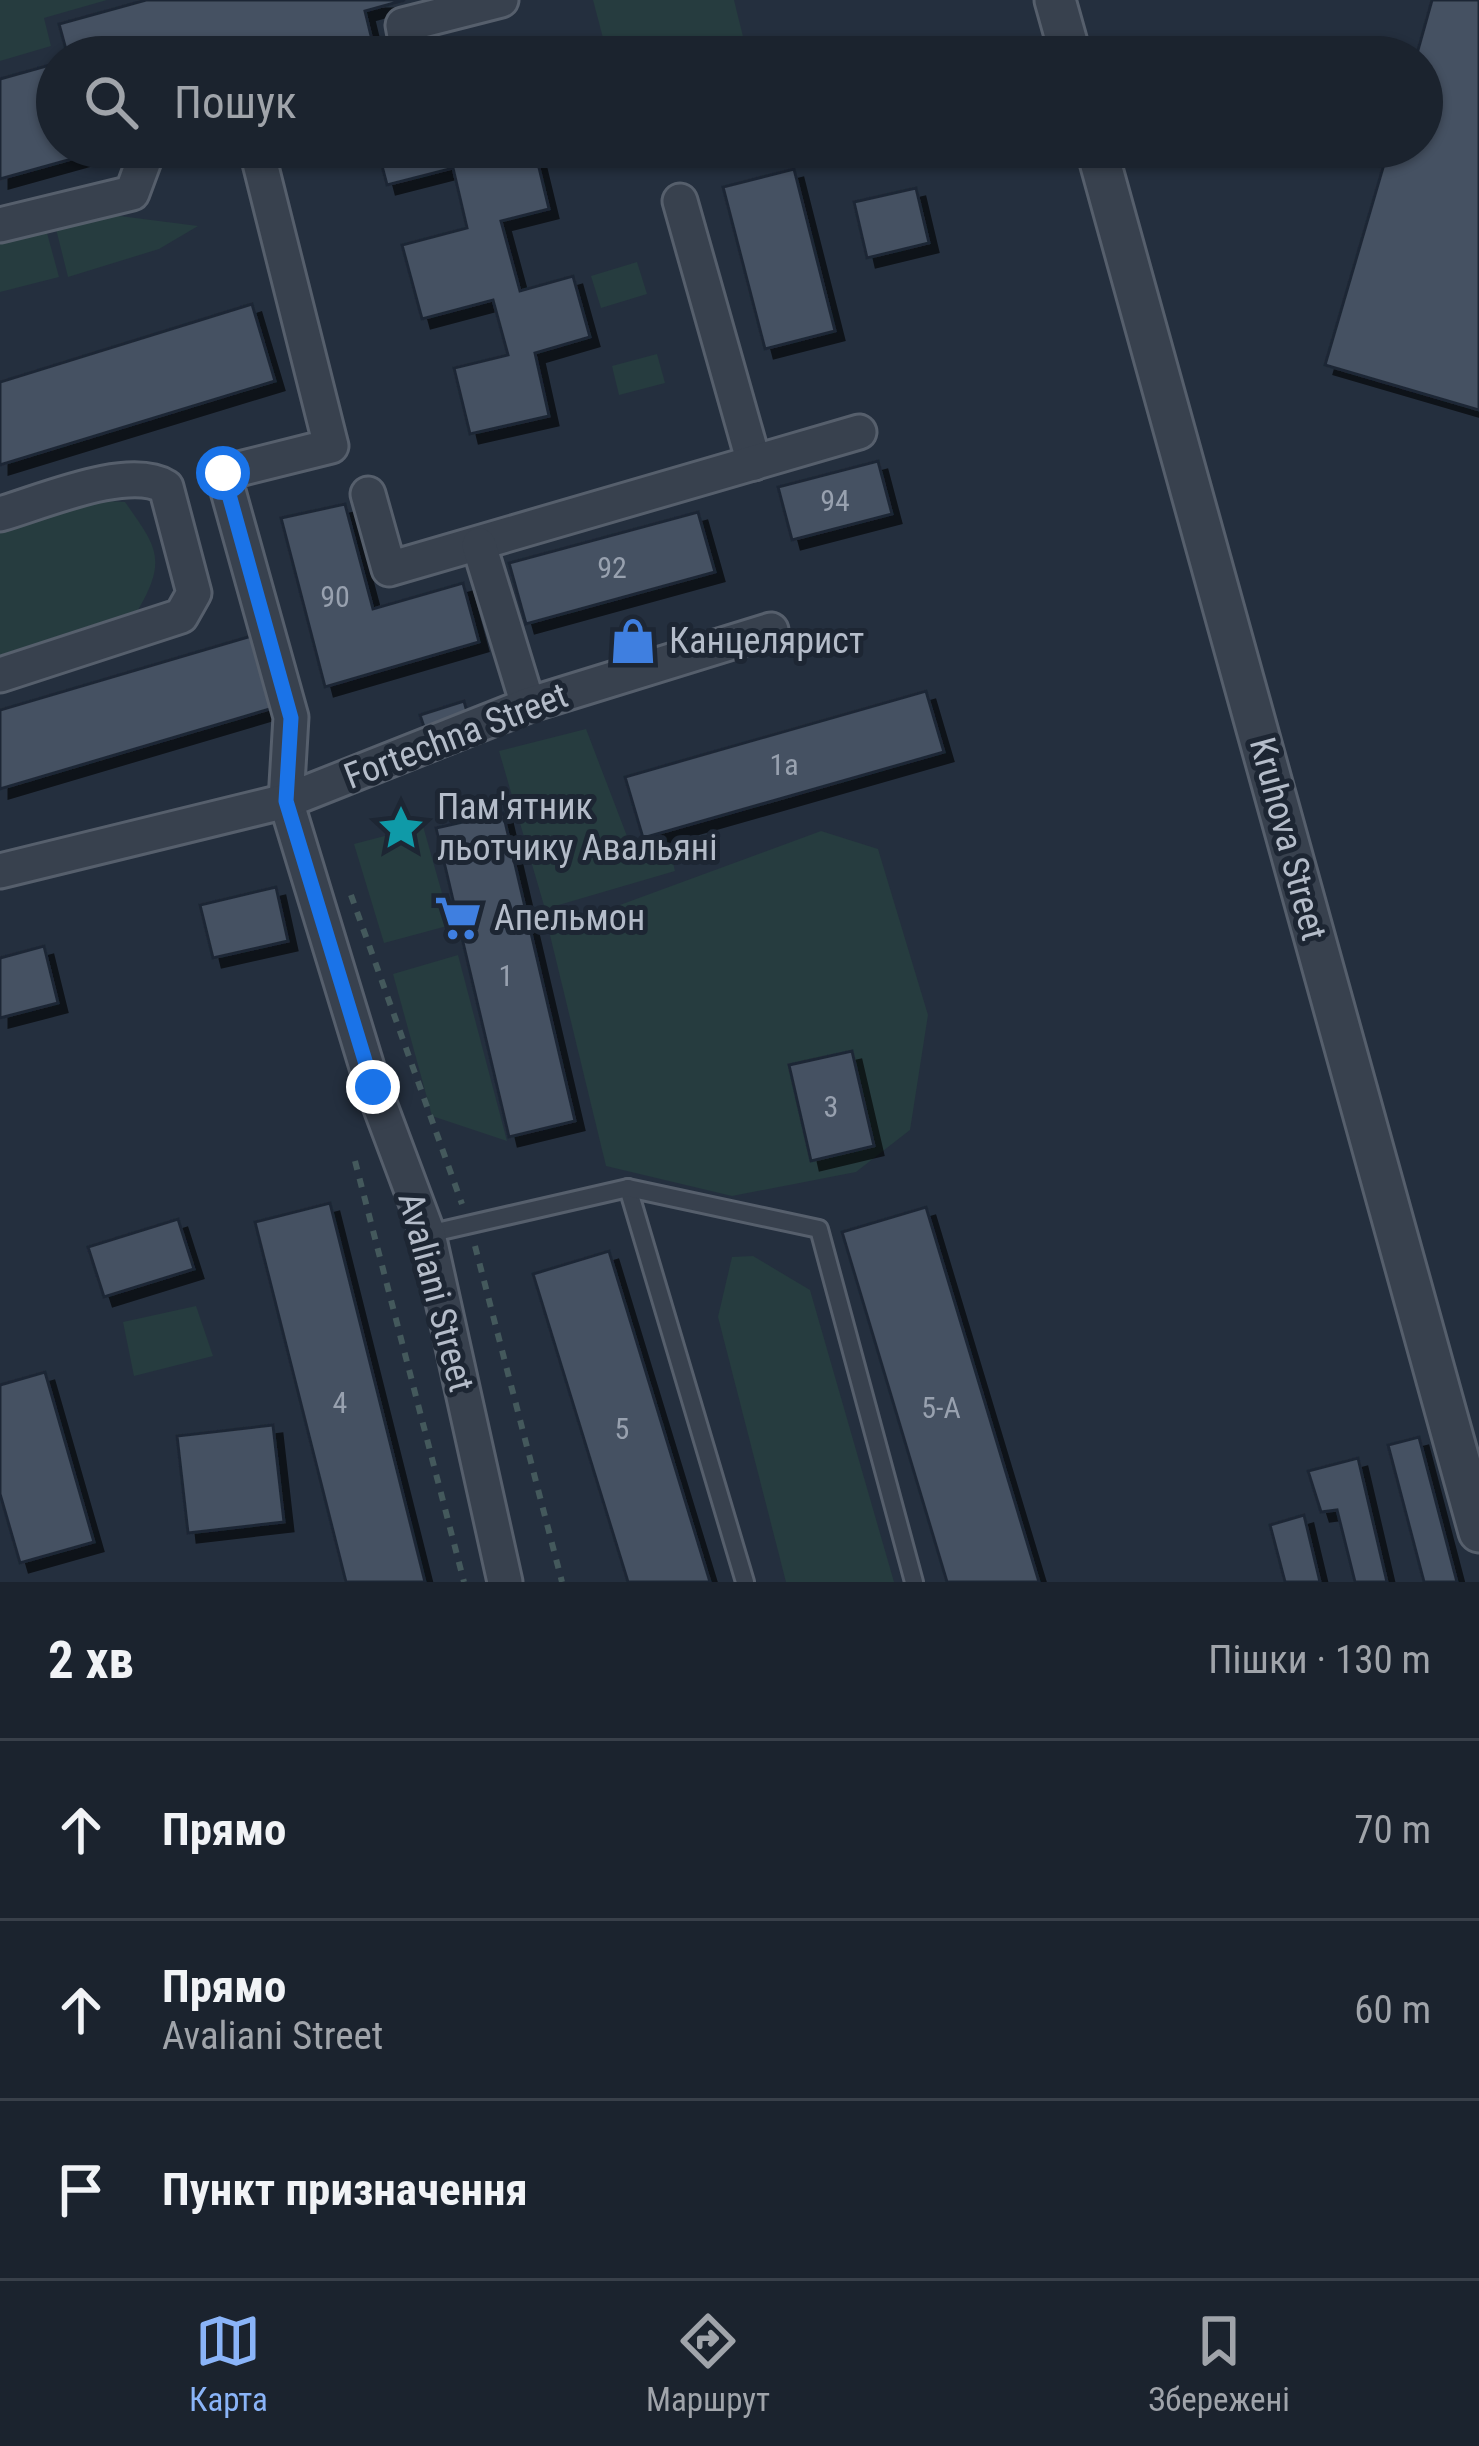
<!DOCTYPE html>
<html lang="uk">
<meta charset="utf-8">
<style>
:root{--surface:#1b232e;--page:#282f3a;--text:#f1f3f6;--muted:#a0a4aa;--line:#39404a;--accent:#8ab4f8}
body{margin:0;font-family:"Roboto Condensed",sans-serif;background:var(--page);color:var(--text)}
.stop{position:absolute;width:36px;height:36px;margin:-27px;border:9px solid #1a73e8;border-radius:50%;background:#fff}
.stop.end{background:#1a73e8;border-color:#fff;box-shadow:0 3px 12px #0008}
.list{margin:0;padding:0;list-style:none}
h2{display:flex;justify-content:space-between;align-items:center;height:156px;margin:0;padding:0 48px;font-size:51px}
h2 small{font-size:39px;font-weight:400;color:var(--muted)}
.list li{display:grid;grid-template-columns:78px 1fr auto;gap:36px;align-items:center;box-sizing:border-box;height:180px;padding:0 48px;border-top:3px solid var(--line)}
.list b{display:block;font-size:45px;white-space:nowrap}
.list p{margin:0;font-size:39px;white-space:nowrap;color:var(--muted)}
.list em{font-size:39px;font-style:normal;color:var(--muted)}
.icon{flex:none;width:66px;height:66px;fill:none;stroke:currentColor;stroke-width:2;stroke-linecap:round;stroke-linejoin:round}
.map{position:relative;flex:none;width:1479px;height:1582px;overflow:hidden}
.search{position:absolute;background:var(--surface);box-shadow:0 3px 9px #0004;left:36px;right:36px;top:36px;height:132px;display:flex;align-items:center;gap:30px;box-sizing:border-box;padding:0 42px;border-radius:66px;color:var(--muted);font-size:45px}
.sheet{height:696px;background:var(--surface)}
nav{display:flex;justify-content:space-around;align-items:center;box-sizing:border-box;height:168px;border-top:3px solid var(--line);background:var(--surface);font-size:33px;color:var(--muted)}
nav a{display:grid;justify-items:center;gap:6px}
nav .on{color:var(--accent)}
.map>svg:first-child{display:block}
</style>
<div class="map">
<svg width="1479" height="1582" viewBox="0 0 1479 1582">
<defs>
<filter id="shadow"><feDropShadow dx="9" dy="9" stdDeviation="0" flood-color="#0009"/></filter>
</defs>
<rect width="100%" height="100%" fill="#242f3e"/>
<g fill="#263c3f">
<path d="M0,0H107L44,18L51,46L0,61Z"/>
<path d="M593,0H734L748,57H608Z"/>
<path d="M65,209L198,226L159,249L68,277L52,213Z"/>
<path d="M47,233L59,277L0,292V244Z"/>
<path d="M637,262L647,294L601,308L591,276Z"/>
<path d="M657,354L665,383L619,395L612,366Z"/>
<path d="M72,499L125,502C156,546 168,559 138,610L0,655V516Z"/>
<path d="M586,729L630,844L667,837L675,871L545,909L499,751Z"/>
<path d="M423,826L451,925L384,943L354,844Z"/>
<path d="M821,831L878,849L928,1015L910,1130L856,1172L732,1196L606,1166L549,931Z"/>
<path d="M458,955L507,1141L432,1116L393,974Z"/>
<path d="M753,1256L810,1290L894,1582H786L718,1317L732,1257Z"/>
<path d="M196,1306L213,1356L134,1376L123,1322Z"/>
</g>
<g fill="#455162" stroke="#1f2835" stroke-width="3" filter="url(#shadow)">
<path d="M146,0H405L365,11L372,40L311,57H68L59,24Z"/>
<path d="M1432,0H1479V410L1325,365L1389,147H1422V57H1416Z"/>
<path d="M57,63V147H115L0,179V79Z"/>
<path d="M377,147H477L478,154L534,147L549,209L501,221L520,291L573,276L590,337L535,353L549,416L470,434L454,368L508,355L493,300L422,319L402,245L467,228L453,168L387,185Z"/>
<path d="M794,169L835,331L765,349L723,187Z"/>
<path d="M916,188L929,243L867,258L854,202Z"/>
<path d="M252,304L275,381L0,465V382Z"/>
<path d="M878,461L892,514L792,540L778,487Z"/>
<path d="M345,504L373,609L463,583L479,642L325,687L281,518Z"/>
<path d="M698,512L715,572L526,624L509,563Z"/>
<path d="M258,634L280,706L0,789V710Z"/>
<path d="M926,691L944,752L643,838L625,777Z"/>
<path d="M464,701L469,719L426,733L420,715Z"/>
<path d="M503,813L575,1121L509,1137L436,828Z"/>
<path d="M276,887L288,941L213,958L200,905Z"/>
<path d="M44,946L58,1003L0,1018V958Z"/>
<path d="M852,1051L874,1146L811,1161L789,1065Z"/>
<path d="M330,1203L425,1582H346L255,1222Z"/>
<path d="M926,1207L1039,1582H947L842,1232Z"/>
<path d="M178,1219L194,1269L104,1297L88,1247Z"/>
<path d="M609,1251L710,1582H628L533,1274Z"/>
<path d="M45,1372L94,1542L20,1563L0,1494V1385Z"/>
<path d="M273,1425L284,1522L188,1533L177,1436Z"/>
<path d="M1419,1437L1457,1582H1424L1388,1445Z"/>
<path d="M1358,1458L1387,1582H1355L1337,1510L1321,1512L1308,1471Z"/>
<path d="M1304,1515L1320,1582H1285L1270,1525Z"/>
</g>
<g fill="none" stroke-linecap="round" stroke-linejoin="round">
<defs>
<g id="service">
<path d="M628,1188L745,1582"/>
<path d="M428,1234L628,1188L819,1229L914,1582"/>
</g>
<g id="minor">
<path d="M389,57L408,52L403,25L501,0"/>
<path d="M256,147L331,446L223,473L291,717L286,801L373,1087L428,1234L505,1582"/>
<path d="M680,201L754,463"/>
<path d="M0,225L132,193L149,147"/>
<path d="M368,494L389,569L859,432"/>
<path d="M0,514C42,502 129,464 166,487L194,593L181,616L0,675"/>
<path d="M479,545L528,705"/>
<path d="M0,871L286,801L528,705L771,630"/>
</g>
<g id="tertiary">
<path d="M1055,0L1071,57"/>
<path d="M1096,147L1479,1532"/>
</g>
</defs>
<use href="#service" stroke="#565f6c" stroke-width="22"/>
<use href="#minor" stroke="#565f6c" stroke-width="39"/>
<use href="#tertiary" stroke="#565f6c" stroke-width="45"/>
<g stroke="#44595c" stroke-width="6" stroke-dasharray="9 9" stroke-linecap="butt">
<path d="M351,895L462,1204"/>
<path d="M355,1161L464,1582"/>
<path d="M475,1246L562,1582"/>
</g>
<use href="#service" stroke="#38414e" stroke-width="16"/>
<use href="#minor" stroke="#38414e" stroke-width="33"/>
<use href="#tertiary" stroke="#38414e" stroke-width="39"/>
</g>
<g fill="none" stroke-linecap="round" stroke-linejoin="round">
<path stroke="#1a73e8" stroke-width="15" d="M223,473L291,718L286,801L373,1087"/>
</g>
<defs>
<symbol id="shop-bare" viewBox="-9 -9 18 18"><path d="M-5-2.5h2.3a2.7 3.5 0 0 1 5.4 0H5L5.5 6h-11ZM-1.5-2.5h3a1.5 2.3 0 0 0-3 0Z" fill="#3f7fe0" stroke="#1d2633" stroke-width="2.5" paint-order="stroke"/></symbol>
<symbol id="sight-bare" viewBox="-9 -9 18 18"><path d="M0-6L1.8-2.2L6-1.7L2.9 1.2L3.7 5.4L0 3.3L-3.7 5.4L-2.9 1.2L-6-1.7L-1.8-2.2Z" fill="#0f9aa8" stroke="#1d2633" stroke-width="2.5" paint-order="stroke"/></symbol>
<symbol id="supermarket-bare" viewBox="-9 -9 18 18"><path d="M-6-5.5h2.5l.6 2H6L4.5 2H-2.5L-4.4-4H-6ZM-1.5 3.2a1.3 1.3 0 1 0 .1 0ZM3 3.2a1.3 1.3 0 1 0 .1 0Z" fill="#3f7fe0" stroke="#1d2633" stroke-width="2.5" paint-order="stroke"/></symbol>
</defs>
<g fill-rule="evenodd">
<use href="#shop-bare" x="600" y="608" width="66" height="66"/>
<use href="#sight-bare" x="368" y="795" width="66" height="66"/>
<use href="#supermarket-bare" x="425" y="885" width="66" height="66"/>
</g>
<g text-anchor="middle" dominant-baseline="central" stroke-width="10" stroke-linejoin="round" paint-order="stroke">
<g font-size="30" fill="#98a1af">
<text x="835" y="500">94</text>
<text x="612" y="567">92</text>
<text x="335" y="596">90</text>
<text x="784" y="764">1а</text>
<text x="506" y="975">1</text>
<text x="831" y="1106">3</text>
<text x="340" y="1402">4</text>
<text x="941" y="1407">5-А</text>
<text x="622" y="1428">5</text>
</g>
<g font-size="36" fill="#b4bcc9" stroke="#1d2633" text-anchor="start">
<text x="669" y="641">Канцелярист</text>
<text x="437" y="807">Пам'ятник<tspan x="437" dy="41">льотчику Авальяні</tspan></text>
<text x="494" y="918">Апельмон</text>
</g>
<g font-size="36" fill="#b4bcc9" stroke="#1d2633">
<text transform="translate(456 736) rotate(-21)">Fortechna Street</text>
<text transform="translate(1288 839) rotate(75)">Kruhova Street</text>
<text transform="translate(436 1292) rotate(75)">Avaliani Street</text>
</g>
</g>
</svg>
<div class="stop" style="left:223px;top:473px"></div>
<div class="stop end" style="left:373px;top:1087px"></div>
<div class="search"><svg class="icon" aria-label="search" viewBox="0 0 24 24"><circle cx="10" cy="10" r="6"/><path d="M15 15l6 6"/></svg>Пошук</div>
</div>
<section class="sheet">
<h2>2 хв<small>Пішки · 130 m</small></h2>
<ul class="list">
<li><svg class="icon" aria-label="ahead" viewBox="0 0 24 24"><path d="M12 20V5M6 11l6-6 6 6"/></svg><div><b>Прямо</b></div><em>70 m</em></li>
<li><svg class="icon" aria-label="ahead" viewBox="0 0 24 24"><path d="M12 20V5M6 11l6-6 6 6"/></svg><div><b>Прямо</b><p>Avaliani Street</p></div><em>60 m</em></li>
<li><svg class="icon" aria-label="arrive" viewBox="0 0 24 24"><path d="M6 21V4h12l-3 4 3 4H6"/></svg><div><b>Пункт призначення</b></div></li>
</ul>
</section>
<nav>
<a class="on"><svg class="icon" aria-label="map" viewBox="0 0 24 24"><path d="M3 6l6-2 6 2 6-2v14l-6 2-6-2-6 2zM9 4v14M15 6v14"/></svg>Карта</a>
<a><svg class="icon" aria-label="directions" viewBox="0 0 24 24"><path d="M12 3l9 9-9 9-9-9zM9 14v-3h6M13 9l2 2-2 2"/></svg>Маршрут</a>
<a><svg class="icon" aria-label="saved" viewBox="0 0 24 24"><path d="M7 4h10v16l-5-4-5 4z"/></svg>Збережені</a>
</nav>
